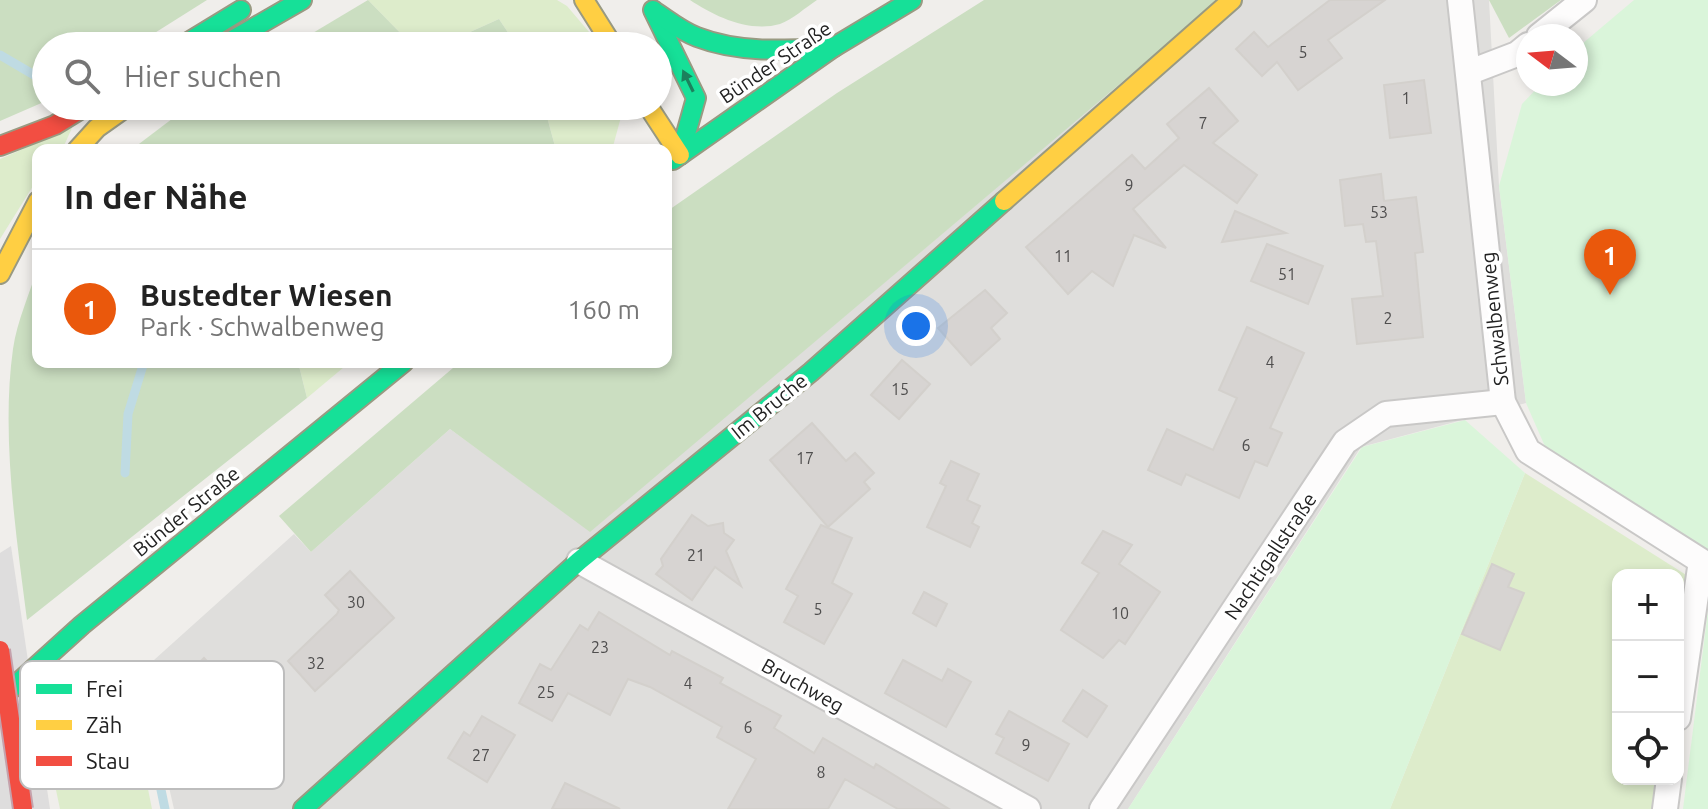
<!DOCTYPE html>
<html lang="de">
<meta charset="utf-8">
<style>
:root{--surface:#fff;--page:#f2f2f2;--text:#222;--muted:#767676;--line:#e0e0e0;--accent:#ea580c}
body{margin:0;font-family:Ubuntu,sans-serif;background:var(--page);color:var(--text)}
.controls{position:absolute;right:24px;bottom:24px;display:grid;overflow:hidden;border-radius:16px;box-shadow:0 4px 12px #0003}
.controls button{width:72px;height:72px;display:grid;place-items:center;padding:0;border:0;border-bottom:2px solid var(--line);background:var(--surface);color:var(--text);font:40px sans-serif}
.compass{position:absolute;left:1516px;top:24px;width:72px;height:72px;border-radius:50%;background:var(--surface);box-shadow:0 4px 12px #0003;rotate:286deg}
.you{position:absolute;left:916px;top:326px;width:28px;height:28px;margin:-20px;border:6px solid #fff;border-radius:50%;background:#1a73e8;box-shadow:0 0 0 12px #1a73e833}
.badge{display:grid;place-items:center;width:52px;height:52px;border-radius:50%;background:var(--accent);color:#fff;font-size:26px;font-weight:700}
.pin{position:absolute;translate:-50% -66px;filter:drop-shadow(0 2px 4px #0008)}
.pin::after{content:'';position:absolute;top:42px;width:28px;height:24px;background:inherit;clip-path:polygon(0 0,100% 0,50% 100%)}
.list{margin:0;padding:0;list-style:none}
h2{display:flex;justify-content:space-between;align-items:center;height:104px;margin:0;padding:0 32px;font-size:34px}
h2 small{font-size:26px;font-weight:400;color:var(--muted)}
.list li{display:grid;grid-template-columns:52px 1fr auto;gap:24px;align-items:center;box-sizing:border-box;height:120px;padding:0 32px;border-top:2px solid var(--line)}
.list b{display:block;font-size:30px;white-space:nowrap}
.list p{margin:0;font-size:26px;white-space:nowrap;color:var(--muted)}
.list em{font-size:26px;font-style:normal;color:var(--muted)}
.icon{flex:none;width:44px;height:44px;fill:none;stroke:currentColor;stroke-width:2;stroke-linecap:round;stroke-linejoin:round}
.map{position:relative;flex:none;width:1708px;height:809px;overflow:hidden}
.search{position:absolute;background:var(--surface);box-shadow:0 4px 12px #0003;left:32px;top:32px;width:640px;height:88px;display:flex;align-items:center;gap:20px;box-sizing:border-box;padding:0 28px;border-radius:44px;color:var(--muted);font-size:30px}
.panel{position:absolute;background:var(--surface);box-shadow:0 4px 12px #0003;left:32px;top:144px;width:640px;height:224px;border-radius:16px}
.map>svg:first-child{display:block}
</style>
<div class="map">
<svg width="1708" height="809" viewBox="0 0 1708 809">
<rect width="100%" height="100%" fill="#f0eeeb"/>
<path fill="#dfdedc" d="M1219,0H1489L1499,186L1526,403L1361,447L1128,809H174L163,761V703L154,660L294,534L311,552L450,429L590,531Z"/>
<g fill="#ddeccb">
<path d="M368,0H557L567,6L601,46H517L499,19L439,46H413Z"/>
<path d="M544,106H624L612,150H556Z"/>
<path d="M72,128L62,150H38V178L0,239V159Z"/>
<path d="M298,362H350L307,398Z"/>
<path d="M1525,473L1691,578L1678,665V575H1618V779H1661L1657,809H1390Z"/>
<path d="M145,731L142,759L152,809H60L47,747L84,748Z"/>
</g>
<g fill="#cbdec1">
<path d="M0,0H207L134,46H46V101L0,121Z"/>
<path d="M368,0L413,46H291Z"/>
<path d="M690,0H817C806,7 792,20 780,24C749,33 714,16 690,0Z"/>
<path d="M984,0H1219L590,532L450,429L311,552L279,516L460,362H666V212L837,93Z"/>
<path d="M1489,0H1561L1509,38Z"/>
<path d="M499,19L517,46H439Z"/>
<path d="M189,106H544L556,150H131Z"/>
<path d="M38,266V362H298L307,398L27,620C16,534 1,435 13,349C17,321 30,293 38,266Z"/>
</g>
<g fill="#daf5da">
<path d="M1634,0H1708V565L1547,451L1526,403L1499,186L1522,104L1541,84H1576V49Z"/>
<path d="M1465,420L1525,473L1390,809H1128L1362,447Z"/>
<path d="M1708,610V809H1683Z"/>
</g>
<path fill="#dedddd" d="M11,546L50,809H0V553Z"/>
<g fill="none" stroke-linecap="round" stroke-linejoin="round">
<g stroke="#bfdbe3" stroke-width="9">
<path d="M0,55L46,82"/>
<path d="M125,473L128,414L144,362"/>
<path d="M157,703L155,761L165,809"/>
</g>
</g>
<g fill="#d7d4d2" stroke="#d3d0cc" stroke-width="2">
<path d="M1330,0H1385L1328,40L1342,58L1298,90L1277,62L1262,76L1236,49L1254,32L1268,47Z"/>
<path d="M1424,80L1431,133L1390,138L1384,85Z"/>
<path d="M1209,88L1238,121L1213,143L1257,175L1237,203L1184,165L1133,209L1166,248L1134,235L1113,286L1092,271L1068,294L1026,247L1132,155L1145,169L1179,138L1167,124Z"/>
<path d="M1381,174L1384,201L1416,197L1423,252L1415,253L1423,337L1357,344L1352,299L1383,296L1376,241L1366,242L1363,224L1345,226L1340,180Z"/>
<path d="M1235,211L1286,233L1222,242Z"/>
<path d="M1267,244L1323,266L1308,304L1251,281Z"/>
<path d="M985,290L1007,313L991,328L1000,339L971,365L938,328Z"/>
<path d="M1247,327L1304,353L1270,428L1282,433L1267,466L1255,461L1239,498L1186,474L1181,485L1148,470L1167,429L1213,450L1237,398L1219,390Z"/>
<path d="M902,360L930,384L899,419L871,395Z"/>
<path d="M812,423L846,461L855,453L874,473L864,482L870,489L828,527L770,460Z"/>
<path d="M951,461L979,474L967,500L980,506L972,523L979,527L970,547L927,527L946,486L940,483Z"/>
<path d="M692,515L708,526L723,523L724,533L734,540L726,551L741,586L715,567L692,600L656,574L663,566L661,559Z"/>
<path d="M821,525L852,538L832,583L852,594L824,644L784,622L798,596L786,589Z"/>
<path d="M1103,531L1132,545L1119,564L1160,592L1125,644L1119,640L1103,658L1061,630L1099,573L1082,563Z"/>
<path d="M1492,564L1514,574L1508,587L1524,593L1500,650L1462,634Z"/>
<path d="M350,571L394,618L315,691L288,661L337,614L339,610L325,595Z"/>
<path d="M924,592L947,604L936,626L913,613Z"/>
<path d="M599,612L670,655L672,651L723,678L720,683L781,716L774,728L814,753L823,738L874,768L876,764L949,809H898L845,779L828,809H728L756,759L717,737L722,727L650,687L628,679L610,715L568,693L552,721L519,703L540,664L551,670L580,625L588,630Z"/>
<path d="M204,658L221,676L199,697L182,680Z"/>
<path d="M903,660L942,681L948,669L971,682L946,727L885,693Z"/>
<path d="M1083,690L1107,706L1087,737L1063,721Z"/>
<path d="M1009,711L1069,744L1048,781L996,753L1004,738L996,734Z"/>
<path d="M482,716L515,735L487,782L448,758L464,732L470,736Z"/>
<path d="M565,783L620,809H552Z"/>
</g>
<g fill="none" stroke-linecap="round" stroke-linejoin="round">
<defs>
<g id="street">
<path d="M1460,0L1503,402L1528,451L1701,561L1678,718"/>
<path d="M1539,36L1584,0"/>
<path d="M1470,72L1517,54L1528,45"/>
<path d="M579,561L1028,809"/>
<path d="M1102,809L1345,442L1386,414L1503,402"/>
<path d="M1665,809L1669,779"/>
</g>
<g id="fast">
<path d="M653,10L696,98L680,155"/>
<path d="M654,11C668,20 681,31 697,37C741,54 788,50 834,47"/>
<path d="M182,46L241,10"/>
<path d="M222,46L302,0"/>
<path d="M673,160L834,47L912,0"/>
<path d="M0,699L82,625L404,362"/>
<path d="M303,809L579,561L811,372L1004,201"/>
</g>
<g id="slow">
<path d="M584,0L613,46"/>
<path d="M648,106L680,155"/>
<path d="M77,150L97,128L128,106"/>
<path d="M1004,201L1232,0"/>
<path d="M0,274L38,201"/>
</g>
<path id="jam" d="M0,146L55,125L86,106"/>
</defs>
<use href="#street" stroke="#c9c8c7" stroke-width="28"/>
<use href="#fast" stroke="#999a82" stroke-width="22"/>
<use href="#slow" stroke="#999a82" stroke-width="22"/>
<use href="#jam" stroke="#999a82" stroke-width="22"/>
<use href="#street" stroke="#fdfcfc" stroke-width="24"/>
<use href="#fast" stroke="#16e098" stroke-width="18"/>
<use href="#slow" stroke="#ffcf43" stroke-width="18"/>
<use href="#jam" stroke="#f24e42" stroke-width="18"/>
<defs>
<path id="jam-bridge" d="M0,650L23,809"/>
</defs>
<use href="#jam-bridge" stroke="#c5a2ac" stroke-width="22" stroke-linecap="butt"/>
<use href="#jam-bridge" stroke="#f24e42" stroke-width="18"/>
</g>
<defs><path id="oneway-solid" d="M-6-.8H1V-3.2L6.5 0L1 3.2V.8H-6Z" transform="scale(2)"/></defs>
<use fill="#1c815d" href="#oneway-solid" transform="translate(688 81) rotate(-116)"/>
<g text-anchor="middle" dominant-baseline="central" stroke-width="7" stroke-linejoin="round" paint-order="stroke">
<g font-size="16" fill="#4f4e4e">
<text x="1303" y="52">5</text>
<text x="1406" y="98">1</text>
<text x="1203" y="123">7</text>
<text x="1129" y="185">9</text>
<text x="1379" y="212">53</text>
<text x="1063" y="256">11</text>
<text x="1287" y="274">51</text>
<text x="1388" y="318">2</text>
<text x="1270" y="362">4</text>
<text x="900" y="389">15</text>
<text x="1246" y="445">6</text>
<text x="805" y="458">17</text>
<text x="696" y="555">21</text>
<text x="356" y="602">30</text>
<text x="818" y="609">5</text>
<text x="1120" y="613">10</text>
<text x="600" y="647">23</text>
<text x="316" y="663">32</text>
<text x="688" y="683">4</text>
<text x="546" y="692">25</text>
<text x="748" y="727">6</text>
<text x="1026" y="745">9</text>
<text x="481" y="755">27</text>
<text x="821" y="772">8</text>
</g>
<g font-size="20" fill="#222" stroke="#fff">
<text transform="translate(775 62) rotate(-34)">Bünder Straße</text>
<text transform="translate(1494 319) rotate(-96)">Schwalbenweg</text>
<text transform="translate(769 406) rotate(-39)">Im Bruche</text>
<text transform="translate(186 511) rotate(-39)">Bünder Straße</text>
<text transform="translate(1270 556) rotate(-56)">Nachtigallstraße</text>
<text transform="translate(803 685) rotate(29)">Bruchweg</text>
</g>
</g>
<rect x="20" y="661" width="264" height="128" rx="12" fill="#fff" stroke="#bdbdbd" stroke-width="2"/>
<rect x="36" y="684" width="36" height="10" fill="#16e098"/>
<rect x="36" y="720" width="36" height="10" fill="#ffcf43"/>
<rect x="36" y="756" width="36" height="10" fill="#f24e42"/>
<g font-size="22" fill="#222">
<text x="86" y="697">Frei</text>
<text x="86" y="733">Zäh</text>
<text x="86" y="769">Stau</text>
</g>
</svg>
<div class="controls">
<button>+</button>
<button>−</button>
<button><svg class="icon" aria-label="locate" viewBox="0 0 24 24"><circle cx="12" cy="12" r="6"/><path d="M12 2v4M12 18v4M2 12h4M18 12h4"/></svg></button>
</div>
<svg class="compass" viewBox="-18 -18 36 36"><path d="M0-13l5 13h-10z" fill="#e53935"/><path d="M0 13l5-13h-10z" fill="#767676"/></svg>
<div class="you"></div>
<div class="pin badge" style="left:1610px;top:295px">1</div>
<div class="search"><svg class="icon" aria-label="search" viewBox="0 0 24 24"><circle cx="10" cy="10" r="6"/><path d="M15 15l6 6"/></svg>Hier suchen</div>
<section class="panel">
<h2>In der Nähe<small></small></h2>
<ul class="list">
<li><span class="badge">1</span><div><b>Bustedter Wiesen</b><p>Park · Schwalbenweg</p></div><em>160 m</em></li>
</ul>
</section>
</div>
